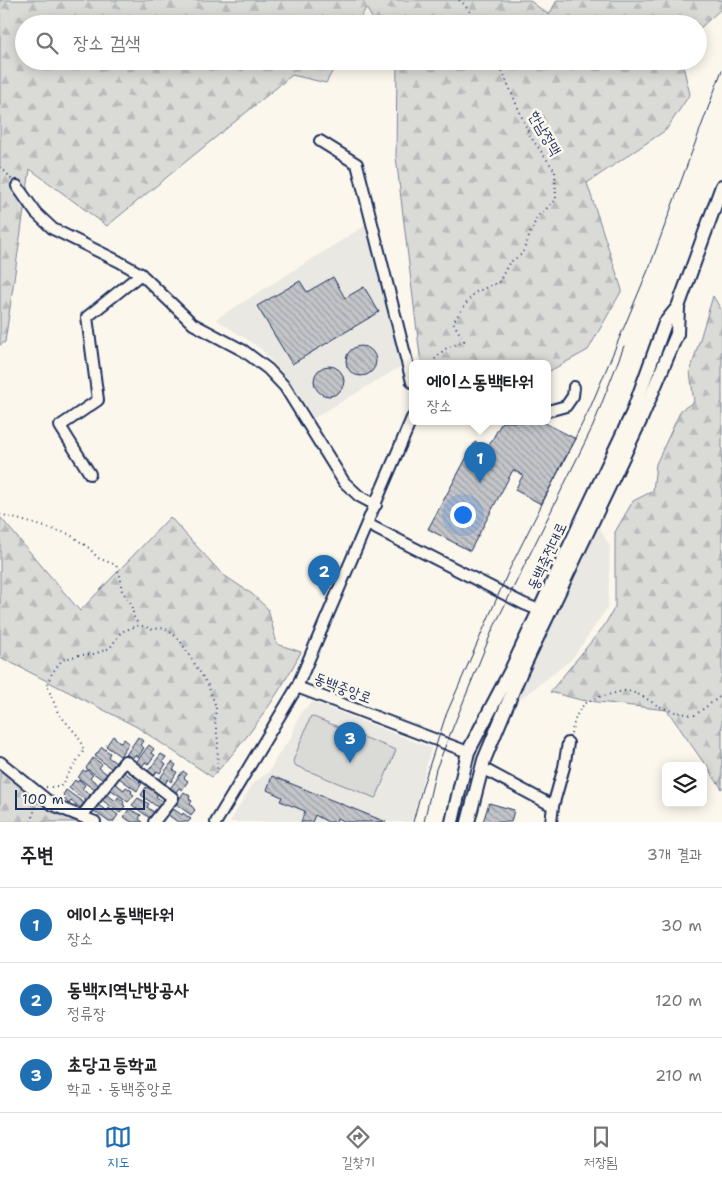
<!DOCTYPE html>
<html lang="ko">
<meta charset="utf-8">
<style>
:root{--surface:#fff;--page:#f2f2f2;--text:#202124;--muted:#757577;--line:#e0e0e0;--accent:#1f6fb2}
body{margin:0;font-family:"Shantell Sans","Poor Story",sans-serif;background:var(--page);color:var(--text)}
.controls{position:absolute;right:15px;bottom:15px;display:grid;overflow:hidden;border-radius:8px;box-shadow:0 2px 12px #0003}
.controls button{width:45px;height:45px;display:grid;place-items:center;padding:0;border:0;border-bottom:1px solid var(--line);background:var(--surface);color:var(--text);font:25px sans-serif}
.scale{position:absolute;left:15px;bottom:12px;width:130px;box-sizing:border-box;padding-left:5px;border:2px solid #1b2f5e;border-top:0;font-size:14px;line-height:18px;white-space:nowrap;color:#1b2f5e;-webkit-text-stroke:4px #fbf7ec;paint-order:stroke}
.you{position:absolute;left:462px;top:514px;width:18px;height:18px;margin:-12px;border:4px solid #fff;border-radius:50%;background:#1a73e8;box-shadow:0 0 0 8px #1a73e833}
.badge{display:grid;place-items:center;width:32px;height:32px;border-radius:50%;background:var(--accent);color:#fff;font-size:16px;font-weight:700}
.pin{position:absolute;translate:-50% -41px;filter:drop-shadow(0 1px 2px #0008)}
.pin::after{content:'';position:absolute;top:26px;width:18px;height:15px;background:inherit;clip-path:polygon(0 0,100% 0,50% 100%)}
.popup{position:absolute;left:409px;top:360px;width:142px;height:65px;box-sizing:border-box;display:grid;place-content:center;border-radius:8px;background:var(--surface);filter:drop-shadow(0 1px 4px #0005);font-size:16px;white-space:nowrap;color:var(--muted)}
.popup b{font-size:19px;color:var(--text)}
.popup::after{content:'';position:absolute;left:50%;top:100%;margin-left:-10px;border:10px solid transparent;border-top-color:var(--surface)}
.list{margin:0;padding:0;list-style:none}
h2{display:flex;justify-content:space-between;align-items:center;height:65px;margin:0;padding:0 20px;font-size:21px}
h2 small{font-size:16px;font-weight:400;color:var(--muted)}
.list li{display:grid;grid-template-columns:32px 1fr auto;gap:15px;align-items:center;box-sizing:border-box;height:75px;padding:0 20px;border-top:1px solid var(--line)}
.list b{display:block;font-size:19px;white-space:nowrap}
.list p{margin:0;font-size:16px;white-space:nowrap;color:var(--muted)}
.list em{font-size:16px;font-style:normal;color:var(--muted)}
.icon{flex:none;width:28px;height:28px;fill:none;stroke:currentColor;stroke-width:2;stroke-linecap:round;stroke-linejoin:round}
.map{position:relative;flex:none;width:722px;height:822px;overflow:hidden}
.search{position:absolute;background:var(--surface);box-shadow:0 2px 12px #0003;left:15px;right:15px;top:15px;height:55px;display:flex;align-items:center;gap:12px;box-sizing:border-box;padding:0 18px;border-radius:28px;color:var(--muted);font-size:19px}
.sheet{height:290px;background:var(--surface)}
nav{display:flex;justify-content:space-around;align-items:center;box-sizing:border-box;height:70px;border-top:1px solid var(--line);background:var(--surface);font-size:14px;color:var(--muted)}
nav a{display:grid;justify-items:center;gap:2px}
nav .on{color:var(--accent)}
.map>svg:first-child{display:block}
</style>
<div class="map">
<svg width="722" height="822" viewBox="0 0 722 822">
<defs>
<pattern id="forest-firs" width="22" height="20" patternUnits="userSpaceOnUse" patternTransform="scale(1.25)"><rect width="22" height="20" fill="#dadad7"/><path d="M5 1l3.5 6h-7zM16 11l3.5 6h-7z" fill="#babbbb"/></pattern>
<pattern id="building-back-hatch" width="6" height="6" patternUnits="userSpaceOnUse" patternTransform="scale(1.25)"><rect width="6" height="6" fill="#c3c5c9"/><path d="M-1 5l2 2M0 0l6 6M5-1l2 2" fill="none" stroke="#9ea0a6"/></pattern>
</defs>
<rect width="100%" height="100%" fill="#fbf7ec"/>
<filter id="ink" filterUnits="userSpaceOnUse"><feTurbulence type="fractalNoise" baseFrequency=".02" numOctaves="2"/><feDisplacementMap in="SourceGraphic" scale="10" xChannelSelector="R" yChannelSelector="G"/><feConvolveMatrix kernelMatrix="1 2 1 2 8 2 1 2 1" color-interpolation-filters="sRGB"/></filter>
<g filter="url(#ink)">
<g fill="#eae8e2">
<path d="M371,222L405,364L314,418L283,374L261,349L216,319Z"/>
<path d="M597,524L610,546L608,607L572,659L514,704L519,687Z"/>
<path d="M313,702L431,748L412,822H230L253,783L269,772L278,755L290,739L301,712Z"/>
</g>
<g fill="url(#forest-firs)" stroke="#7a849a">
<path d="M0,0H529L549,15L557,0H722V8L698,30V24H376L366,8L357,24H24V61H338L326,83L292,75L107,226L30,169L5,342L0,345Z"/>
<path d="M397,61H684L683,66L690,94L666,130L587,183L622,290L588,350L548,372V364H421L396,157Z"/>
<path d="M713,296L722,311V789L667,710L581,700L550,692L604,626L615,607V532L633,501L653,491L656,464L681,410L694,402L690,372Z"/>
<path d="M0,517L80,611L170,517L222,574L252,594L268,609L277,644L301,652C277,698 247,740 212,777L137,727L0,657Z"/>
<path d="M0,769L55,813L77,822H0Z"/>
</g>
<path fill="#dadad7" stroke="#7a849a" d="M311,716L396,750L377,796L375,798L296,766L293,761Z"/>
<g fill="url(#building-back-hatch)" stroke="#1b2f5e">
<path d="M333,277L345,298L364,287L379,312L292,364L257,306L300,281L307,292Z"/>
<circle cx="361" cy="361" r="15"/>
<circle cx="329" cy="381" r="15"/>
<path d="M502,422H543L576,439L541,504L515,490L523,475L513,470L470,551L428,529L475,442L487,449Z"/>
<path d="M113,736L121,743L124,739L129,743L120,756L106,746Z"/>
<path d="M138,737L143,741L140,745L144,748L138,757L135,755L129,762L124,758Z"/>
<path d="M149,745L154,749L151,753L155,755L148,764L145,762L140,770L134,765Z"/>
<path d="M102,747L110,753L108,757L116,763L112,769L95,756Z"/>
<path d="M161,754L166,757L163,761L166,764L160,773L157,771L152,779L146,774Z"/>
<path d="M93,758L102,764L99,768L107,774L103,780L86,768Z"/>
<path d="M172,762L176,765L173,770L177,772L171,782L168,779L163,787L157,782Z"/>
<path d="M83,770L86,772L87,770L93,775L90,778L99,785L95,790L78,778Z"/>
<path d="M123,771L132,778L135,775L141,780L139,782L142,783L137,791L119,778Z"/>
<path d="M183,771L187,774L184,778L188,781L182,790L179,788L174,795L168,791Z"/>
<path d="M272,776L386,822H347L337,818L336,822H328L315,815L312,822H301L305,811L280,801L282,797L267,790Z"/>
<path d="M75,780L77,782L79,780L85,785L82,789L90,795L86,801L69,788Z"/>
<path d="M115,783L124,790L126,787L132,791L131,793L134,795L128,802L110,789Z"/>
<path d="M146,787L158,793L156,797L164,802L159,808L141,795Z"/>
<path d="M66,790L84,803L80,808L71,801L69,804L64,799L65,797L63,795Z"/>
<path d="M184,792L190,796L189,799L192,801L190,804L195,810L191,815L176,804Z"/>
<path d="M106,794L116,801L118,797L124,802L123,804L125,806L120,813L102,800Z"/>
<path d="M138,798L149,804L147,807L155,813L151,819L132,805Z"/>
<path d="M489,803L514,810L511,822H483Z"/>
<path d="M98,805L107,811L109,808L118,815L113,822H109L94,811Z"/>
<path d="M172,808L182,815L183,813L191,819L188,822H178L168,815Z"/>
<path d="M129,809L141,815L139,819L143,822H131L124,817Z"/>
</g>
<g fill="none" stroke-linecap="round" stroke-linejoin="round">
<defs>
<g id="minor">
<path d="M320,141L357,164L412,382"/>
<path d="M17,186L36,213L53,229L118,261L141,274L193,324L244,351L268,369L285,387L344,482L359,496L376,505"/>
<path d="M548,411L566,406L573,396L574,387"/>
<path d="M90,474L60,426L98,400L87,317L141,274"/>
<path d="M367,524L524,604L539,610"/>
<path d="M297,687L412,418"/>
<path d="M0,762L53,805L95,822"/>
<path d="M482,768L553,806L551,822"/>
<path d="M553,806L564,767L568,743"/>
<path d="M82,816L125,761L173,798L154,822"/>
<path d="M216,822L297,687L468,752"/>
</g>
<g id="major">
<path d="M452,822L468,752L511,670L632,414L665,323L678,307L722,186"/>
<path d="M468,822L484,760L520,674L641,419L677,334L678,307"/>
</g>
</defs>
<use href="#minor" stroke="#1b2f5e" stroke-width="14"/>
<use href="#major" stroke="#1b2f5e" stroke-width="16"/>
<g stroke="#1b2f5e" stroke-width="2" stroke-dasharray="1 4" stroke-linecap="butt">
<path d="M459,0L465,5L479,24"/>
<path d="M0,168L6,172L12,180"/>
<path d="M434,364V360L445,349L464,341L453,322L474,293L499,282L509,263L522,254L537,217L556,200L555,171L530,136L498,61"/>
<path d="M0,514L69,534L89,548L98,558L116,565L121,579V589L131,604L134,617L139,625"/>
<path d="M571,734C577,712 579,702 603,696C610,695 619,691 626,691C639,692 650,702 661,707C672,712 683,714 695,715L722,695"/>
<path d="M46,787H60L84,750L78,736L58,713L47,685L52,673L62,660L79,655L94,654L110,648L121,632L139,625L152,629L165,628L179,639L208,685L216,707L215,722L218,741L217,776"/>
<path d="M31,822L37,802"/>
</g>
<use href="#minor" stroke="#fbf7ec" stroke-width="10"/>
<use href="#major" stroke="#fbf7ec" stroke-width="12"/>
<g stroke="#1b2f5e" stroke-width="1">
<path d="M413,822L423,785L446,715L510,568L590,408L651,263L722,70"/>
<path d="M424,822L436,769L492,631L593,426L624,346"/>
</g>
</g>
</g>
<g text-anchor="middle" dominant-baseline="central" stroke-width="5" stroke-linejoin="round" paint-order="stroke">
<g font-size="15" fill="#1b2f5e" stroke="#fbf7ec">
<text transform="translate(545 133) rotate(60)">한남정맥</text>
<text transform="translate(547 556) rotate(-65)">동백죽전대로</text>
<text transform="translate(343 688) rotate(21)">동백중앙로</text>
</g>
</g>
</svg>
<div class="controls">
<button><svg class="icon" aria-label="layers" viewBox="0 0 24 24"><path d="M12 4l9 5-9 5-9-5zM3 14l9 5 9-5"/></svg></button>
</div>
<div class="scale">100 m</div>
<div class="you"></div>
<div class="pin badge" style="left:480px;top:483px">1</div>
<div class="popup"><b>에이스동백타워</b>장소</div>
<div class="pin badge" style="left:324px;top:596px">2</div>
<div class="pin badge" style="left:350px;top:763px">3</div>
<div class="search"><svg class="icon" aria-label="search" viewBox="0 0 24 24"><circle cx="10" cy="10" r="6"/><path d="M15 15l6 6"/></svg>장소 검색</div>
</div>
<section class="sheet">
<h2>주변<small>3개 결과</small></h2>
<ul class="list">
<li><span class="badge">1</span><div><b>에이스동백타워</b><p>장소</p></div><em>30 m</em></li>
<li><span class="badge">2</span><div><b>동백지역난방공사</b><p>정류장</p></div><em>120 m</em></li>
<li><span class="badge">3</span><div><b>초당고등학교</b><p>학교 · 동백중앙로</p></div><em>210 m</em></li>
</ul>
</section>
<nav>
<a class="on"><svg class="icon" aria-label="map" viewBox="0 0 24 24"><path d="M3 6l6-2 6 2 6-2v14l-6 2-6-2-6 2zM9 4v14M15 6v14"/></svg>지도</a>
<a><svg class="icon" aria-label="directions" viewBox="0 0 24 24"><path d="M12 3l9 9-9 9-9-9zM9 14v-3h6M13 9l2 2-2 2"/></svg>길찾기</a>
<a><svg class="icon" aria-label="saved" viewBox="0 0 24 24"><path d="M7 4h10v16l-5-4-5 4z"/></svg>저장됨</a>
</nav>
